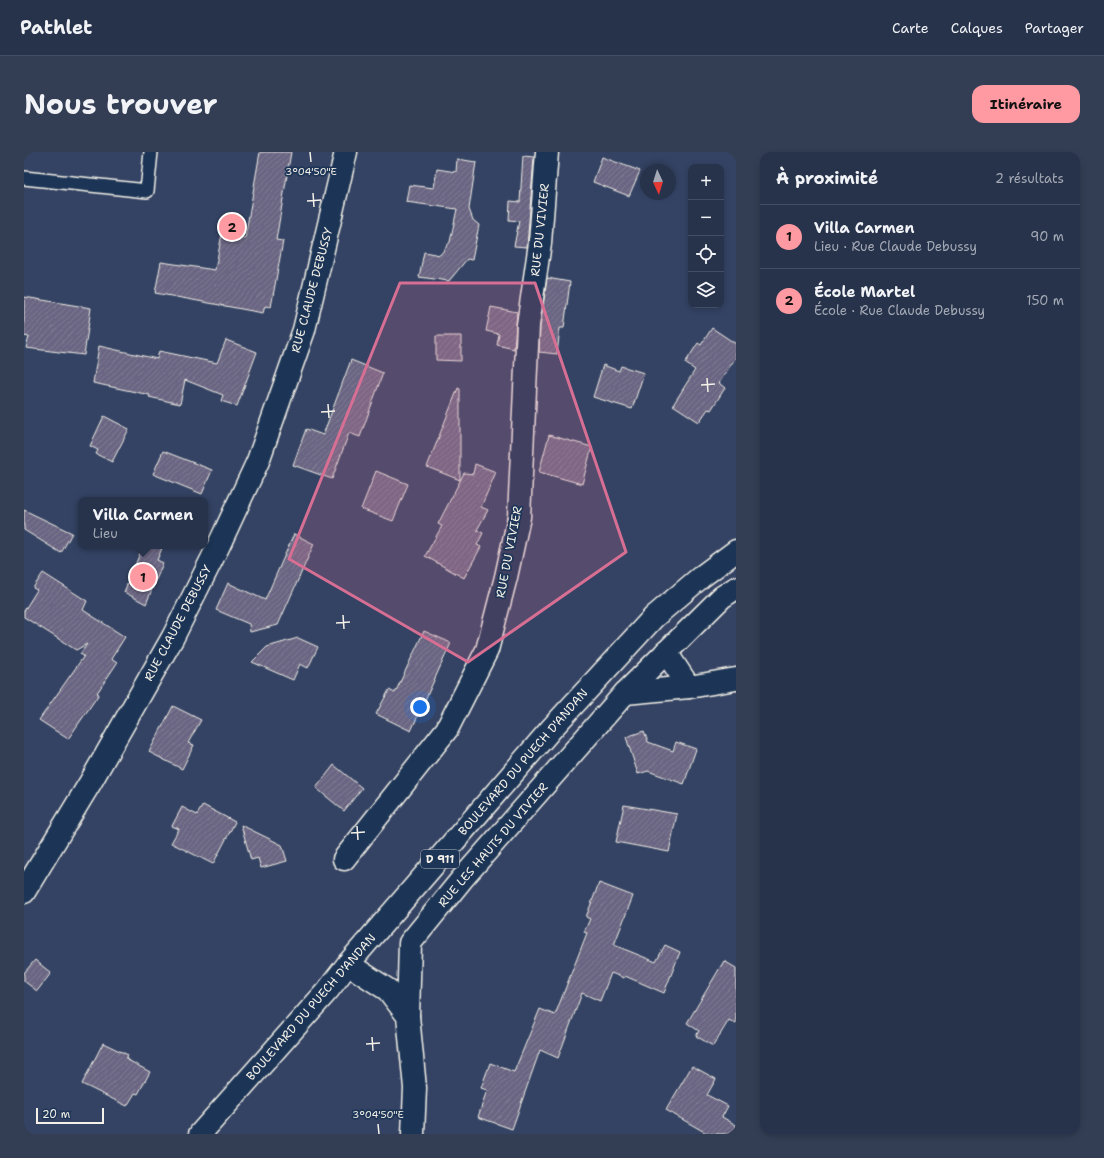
<!DOCTYPE html>
<html lang="fr">
<meta charset="utf-8">
<style>
:root{--surface:#27324b;--page:#333e55;--text:#f1f3f6;--muted:#a4aab5;--line:#434d63;--accent:#ff9aa2}
body{margin:0;font-family:"Shantell Sans",sans-serif;background:var(--page);color:var(--text)}
.controls{position:absolute;right:12px;top:12px;display:grid;overflow:hidden;border-radius:8px;box-shadow:0 2px 6px #0003}
.controls button{width:36px;height:36px;display:grid;place-items:center;padding:0;border:0;border-bottom:1px solid var(--line);background:var(--surface);color:var(--text);font:20px sans-serif}
.compass{position:absolute;left:616px;top:12px;width:36px;height:36px;border-radius:50%;background:var(--surface);box-shadow:0 2px 6px #0003;rotate:176deg}
.scale{position:absolute;left:12px;bottom:10px;width:68px;box-sizing:border-box;padding-left:4px;border:2px solid #f4f1e8;border-top:0;font-size:11px;line-height:14px;white-space:nowrap;color:#f4f1e8;-webkit-text-stroke:3px #1d3557;paint-order:stroke}
.you{position:absolute;left:396px;top:555px;width:14px;height:14px;margin:-10px;border:3px solid #fff;border-radius:50%;background:#1a73e8;box-shadow:0 0 0 6px #1a73e833}
.badge{display:grid;place-items:center;width:26px;height:26px;border-radius:50%;background:var(--accent);color:#111;font-size:13px;font-weight:700}
.pin{position:absolute;translate:-50% -50%;border:2px solid #fff;box-shadow:0 1px 4px #0006}
.popup{position:absolute;left:54px;top:345px;width:130px;height:52px;box-sizing:border-box;display:grid;place-content:center;border-radius:8px;background:var(--surface);filter:drop-shadow(0 1px 3px #0005);font-size:13px;white-space:nowrap;color:var(--muted)}
.popup b{font-size:15px;color:var(--text)}
.popup::after{content:'';position:absolute;left:50%;top:100%;margin-left:-8px;border:8px solid transparent;border-top-color:var(--surface)}
.list{margin:0;padding:0;list-style:none}
h2{display:flex;justify-content:space-between;align-items:center;height:52px;margin:0;padding:0 16px;font-size:17px}
h2 small{font-size:13px;font-weight:400;color:var(--muted)}
.list li{display:grid;grid-template-columns:26px 1fr auto;gap:12px;align-items:center;box-sizing:border-box;height:64px;padding:0 16px;border-top:1px solid var(--line)}
.list b{display:block;font-size:15px;white-space:nowrap}
.list p{margin:0;font-size:13px;white-space:nowrap;color:var(--muted)}
.list em{font-size:13px;font-style:normal;color:var(--muted)}
.icon{flex:none;width:22px;height:22px;fill:none;stroke:currentColor;stroke-width:2;stroke-linecap:round;stroke-linejoin:round}
.map{position:relative;flex:none;width:712px;height:982px;overflow:hidden;border-radius:12px}
header{display:flex;align-items:center;gap:24px;box-sizing:border-box;height:56px;padding:0 20px;background:var(--surface);border-bottom:1px solid var(--line)}
header strong{font-size:19px}
nav{display:flex;gap:22px;margin-inline-start:auto;font-size:14px}
.intro{display:flex;align-items:center;justify-content:space-between;box-sizing:border-box;height:96px;padding:0 24px}
h1{margin:0;font-size:28px}
.button{padding:10px 18px;border-radius:12px;background:var(--accent);color:#111;font-size:14px;font-weight:700}
main{display:flex;gap:24px;padding:0 24px}
aside{flex:1;background:var(--surface);border-radius:12px;box-shadow:0 2px 6px #0003}
.map>svg:first-child{display:block}
</style>
<header>
<strong>Pathlet</strong>
<nav><a>Carte</a><a>Calques</a><a>Partager</a></nav>
</header>
<div class="intro"><h1>Nous trouver</h1><a class="button">Itinéraire</a></div>
<main>
<div class="map">
<svg width="712" height="982" viewBox="0 0 712 982">
<defs>
<pattern id="building-hatch" width="6" height="6" patternUnits="userSpaceOnUse"><rect width="6" height="6" fill="#6a6582"/><path d="M-1 1l2-2M0 6l6-6M5 7l2-2" fill="none" stroke="#807c94"/></pattern>
</defs>
<rect width="100%" height="100%" fill="#344364"/>
<filter id="ink" filterUnits="userSpaceOnUse"><feTurbulence type="fractalNoise" baseFrequency=".025" numOctaves="2"/><feDisplacementMap in="SourceGraphic" scale="8" xChannelSelector="R" yChannelSelector="G"/><feConvolveMatrix kernelMatrix="1 2 1 2 8 2 1 2 1" color-interpolation-filters="sRGB"/></filter>
<g filter="url(#ink)">
<g fill="url(#building-hatch)" stroke="#f4f1e8">
<path d="M236,0H267L252,88L259,89L247,155L241,154L239,161L131,141L137,110L191,118L198,82L221,86Z"/>
<path d="M499,4L510,5L503,95L490,94L495,69L485,68L486,49L496,50Z"/>
<path d="M578,5L616,19L605,44L569,30Z"/>
<path d="M433,7L452,10L445,57L449,68L455,73L448,108L443,107L425,129L395,125L400,100L416,103L426,90L433,57L382,50L385,33L410,36L413,17L432,20Z"/>
<path d="M523,126L546,130L540,176H536L533,202L515,200L516,174Z"/>
<path d="M0,145L67,156L60,203L2,196L5,185L0,184Z"/>
<path d="M467,155L493,160L490,197L473,193L475,182L462,179Z"/>
<path d="M688,176L712,192V205L695,231L701,236L687,258L684,257L675,270L649,253L671,218L661,211L674,191L677,193Z"/>
<path d="M412,184H437V209L412,208Z"/>
<path d="M202,188L233,200L213,254L197,249L199,243L161,228L156,252L125,245L126,243L69,231L75,194L133,207L135,199L193,211Z"/>
<path d="M327,208L359,221L336,285L325,281L308,327L269,313L282,277L299,283Z"/>
<path d="M579,213L595,219L597,214L620,221L608,257L569,245Z"/>
<path d="M434,236L436,237V328L403,315Z"/>
<path d="M80,264L105,277L88,310L72,302L74,298L66,294Z"/>
<path d="M525,283L568,295L558,332L515,320Z"/>
<path d="M139,299L188,318L178,342L129,322Z"/>
<path d="M451,312L472,320L457,355L464,358L453,378L459,381L453,393L457,395L440,426L401,404L418,374L414,372L440,321L449,322Z"/>
<path d="M352,319L384,332L369,369L337,357Z"/>
<path d="M0,358L48,381L37,401L0,378Z"/>
<path d="M270,382L290,392L254,473L226,480L225,472L192,458L204,431L241,448Z"/>
<path d="M119,394H139L133,408L139,411L122,452L100,440Z"/>
<path d="M19,421L63,449L59,458L101,485L87,507L93,511L73,541L75,542L44,587L15,568L60,504L56,502L63,492L52,498L0,465V459L13,438L9,436Z"/>
<path d="M400,479L427,491L387,579L352,562L365,538L371,541Z"/>
<path d="M274,486L294,495L284,516L276,512L269,528L228,510L243,495Z"/>
<path d="M149,554L177,568L164,591L170,593L158,617L125,600Z"/>
<path d="M620,579L624,590L649,599L652,590L672,597L660,632L624,619L614,622L602,585Z"/>
<path d="M310,613L338,636L320,659L292,636Z"/>
<path d="M179,653L211,670L189,712L147,691L155,677L148,674L158,655L173,663Z"/>
<path d="M600,653L653,662L645,700L592,690Z"/>
<path d="M217,673L258,693L263,709L237,716L234,706L227,708Z"/>
<path d="M575,731L609,744L590,793L632,810L641,793L656,800L640,841L601,824L600,826L587,821L576,849L558,841L534,906L516,898L488,977L454,965L463,938L457,936L466,911L490,920L516,857L531,863L563,781L560,780L566,767L562,765Z"/>
<path d="M11,808L27,821L13,839L0,829V821Z"/>
<path d="M700,809L712,816V872L705,868L689,894L672,884L675,879L663,871Z"/>
<path d="M79,891L104,903L102,907L126,920L114,942L111,941L103,954L58,932Z"/>
<path d="M668,914L692,927L683,943L704,954L698,965L712,973V982H684L642,958Z"/>
</g>
<g fill="none" stroke-linecap="round" stroke-linejoin="round">
<defs>
<path id="service" d="M0,26L123,39L127,0"/>
<g id="minor">
<path d="M665,535L712,527"/>
<path d="M601,541L665,535L642,500"/>
<path d="M320,707L423,577L463,498L482,425L495,365L504,173L516,91L523,0"/>
<path d="M0,740L66,631L149,485L194,395L234,309L280,178L322,0"/>
<path d="M324,812L364,838L384,864L391,936L389,982"/>
<path d="M384,864L386,791L438,727L601,541L698,445L712,436"/>
</g>
<path id="primary" d="M176,982L304,838L324,812L528,576L630,465L677,425L712,399"/>
</defs>
<use href="#service" stroke="#f4f1e8" stroke-width="16"/>
<use href="#minor" stroke="#f4f1e8" stroke-width="25"/>
<use href="#primary" stroke="#f4f1e8" stroke-width="25"/>
<use href="#service" stroke="#1d3557" stroke-width="13"/>
<use href="#minor" stroke="#1d3557" stroke-width="22"/>
<use href="#primary" stroke="#1d3557" stroke-width="22"/>
</g>
</g>
<path fill="#d66f93" fill-opacity="0.2" stroke="#d66f93" stroke-width="3" stroke-linejoin="round" d="M376,131H511L602,400L444,510L265,407Z"/>
<path fill="none" stroke="#f4f1e8" stroke-width="1.5" d="M286,0L287,10M289,41L290,55M283,49L297,48M683,226L684,240M677,233L691,232M304,252L305,266M297,260L311,259M319,463L320,477M312,471L326,470M333,674L334,688M327,681L341,680M348,885L349,899M342,892L356,891M354,972L355,982"/>
<g text-anchor="middle" dominant-baseline="central" stroke-width="3.5" stroke-linejoin="round" paint-order="stroke">
<rect fill="#1d3557" stroke="#b4b9bc" stroke-width="1" x="397" y="698" width="38" height="18" rx="3"/>
<g font-size="11" font-weight="bold" fill="#f4f1e8">
<text x="416" y="707">D 911</text>
</g>
<g font-size="12" fill="#f4f1e8" stroke="#1d3557">
<text transform="translate(516 78) rotate(-84)">RUE DU VIVIER</text>
<text transform="translate(288 138) rotate(-75)">RUE CLAUDE DEBUSSY</text>
<text transform="translate(485 400) rotate(-79)">RUE DU VIVIER</text>
<text transform="translate(154 471) rotate(-62)">RUE CLAUDE DEBUSSY</text>
<text transform="translate(499 610) rotate(-49)">BOULEVARD DU PUECH D'ANDAN</text>
<text transform="translate(469 693) rotate(-49)">RUE LES HAUTS DU VIVIER</text>
<text transform="translate(287 855) rotate(-49)">BOULEVARD DU PUECH D'ANDAN</text>
</g>
</g>
<g font-size="10" text-anchor="middle" fill="#f4f1e8" stroke="#1d3557" stroke-width="3.5" stroke-linejoin="round" paint-order="stroke">
<text x="287" y="23">3°04'50"E</text>
<text x="354" y="966">3°04'50"E</text>
</g>
</svg>
<div class="controls">
<button>+</button>
<button>−</button>
<button><svg class="icon" aria-label="locate" viewBox="0 0 24 24"><circle cx="12" cy="12" r="6"/><path d="M12 2v4M12 18v4M2 12h4M18 12h4"/></svg></button>
<button><svg class="icon" aria-label="layers" viewBox="0 0 24 24"><path d="M12 4l9 5-9 5-9-5zM3 14l9 5 9-5"/></svg></button>
</div>
<svg class="compass" viewBox="-18 -18 36 36"><path d="M0-13l5 13h-10z" fill="#e53935"/><path d="M0 13l5-13h-10z" fill="#a4aab5"/></svg>
<div class="scale">20 m</div>
<div class="you"></div>
<div class="pin badge" style="left:119px;top:425px">1</div>
<div class="popup"><b>Villa Carmen</b>Lieu</div>
<div class="pin badge" style="left:208px;top:75px">2</div>
</div>
<aside>
<h2>À proximité<small>2 résultats</small></h2>
<ul class="list">
<li><span class="badge">1</span><div><b>Villa Carmen</b><p>Lieu · Rue Claude Debussy</p></div><em>90 m</em></li>
<li><span class="badge">2</span><div><b>École Martel</b><p>École · Rue Claude Debussy</p></div><em>150 m</em></li>
</ul>
</aside>
</main>
